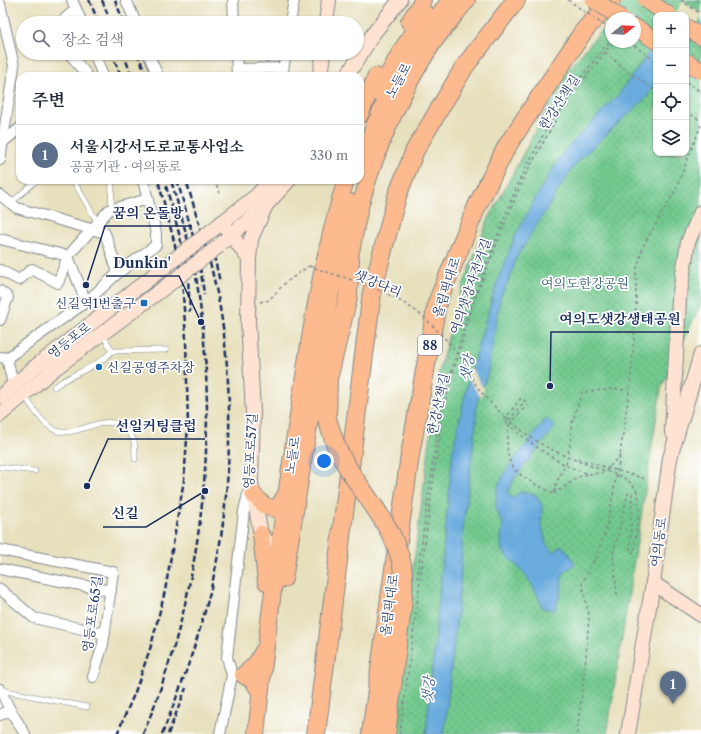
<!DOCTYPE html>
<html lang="ko">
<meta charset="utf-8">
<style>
:root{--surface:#fff;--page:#f6f6f7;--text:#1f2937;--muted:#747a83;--line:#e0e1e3;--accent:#1f6fb2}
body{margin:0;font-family:"Libre Caslon Text","Noto Serif KR",serif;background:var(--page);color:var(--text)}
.controls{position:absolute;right:12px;top:12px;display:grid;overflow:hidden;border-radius:8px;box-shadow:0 1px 3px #0004}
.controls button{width:36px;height:36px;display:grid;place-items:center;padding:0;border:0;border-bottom:1px solid var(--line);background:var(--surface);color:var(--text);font:20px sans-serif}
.compass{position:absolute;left:605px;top:12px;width:36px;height:36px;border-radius:50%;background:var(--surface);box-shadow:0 1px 3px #0004;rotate:72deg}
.you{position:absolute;left:324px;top:461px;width:14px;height:14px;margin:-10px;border:3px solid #fff;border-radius:50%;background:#1a73e8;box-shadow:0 0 0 6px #1a73e833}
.badge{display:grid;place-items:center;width:26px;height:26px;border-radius:50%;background:var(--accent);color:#fff;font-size:13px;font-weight:700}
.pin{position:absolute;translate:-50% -33px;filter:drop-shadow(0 1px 2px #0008)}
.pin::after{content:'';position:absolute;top:21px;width:14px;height:12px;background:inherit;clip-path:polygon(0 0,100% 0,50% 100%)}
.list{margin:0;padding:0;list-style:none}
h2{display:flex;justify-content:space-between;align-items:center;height:52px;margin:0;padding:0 16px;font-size:17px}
h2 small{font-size:13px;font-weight:400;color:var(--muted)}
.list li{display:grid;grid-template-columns:26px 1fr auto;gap:12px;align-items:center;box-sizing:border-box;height:60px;padding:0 16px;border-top:1px solid var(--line)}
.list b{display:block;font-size:15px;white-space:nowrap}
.list p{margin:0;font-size:13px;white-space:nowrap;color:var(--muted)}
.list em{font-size:13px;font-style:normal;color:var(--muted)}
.icon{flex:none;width:22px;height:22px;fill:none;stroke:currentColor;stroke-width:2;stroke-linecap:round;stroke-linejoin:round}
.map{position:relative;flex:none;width:701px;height:734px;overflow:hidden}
.search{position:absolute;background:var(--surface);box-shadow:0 1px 3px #0004;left:16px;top:16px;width:348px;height:44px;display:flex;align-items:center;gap:10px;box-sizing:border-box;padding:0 14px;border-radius:22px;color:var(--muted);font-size:15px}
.panel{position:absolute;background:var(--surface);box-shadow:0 1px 3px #0004;left:16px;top:72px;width:348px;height:112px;border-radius:12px}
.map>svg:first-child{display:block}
</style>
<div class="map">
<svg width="701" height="734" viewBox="0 0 701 734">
<defs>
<pattern id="park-dots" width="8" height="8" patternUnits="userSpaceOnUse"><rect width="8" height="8" fill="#72c98e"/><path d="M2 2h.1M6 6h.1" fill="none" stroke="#5da477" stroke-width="1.8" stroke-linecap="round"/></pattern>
</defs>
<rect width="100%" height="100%" fill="#fff"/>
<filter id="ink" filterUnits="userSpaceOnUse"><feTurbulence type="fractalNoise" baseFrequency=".025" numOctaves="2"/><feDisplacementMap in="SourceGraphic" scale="8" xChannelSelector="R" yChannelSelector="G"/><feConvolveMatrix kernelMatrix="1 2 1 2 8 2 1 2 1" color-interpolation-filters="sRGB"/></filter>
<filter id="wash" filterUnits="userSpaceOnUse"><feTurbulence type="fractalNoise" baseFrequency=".012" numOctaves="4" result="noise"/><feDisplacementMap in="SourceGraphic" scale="16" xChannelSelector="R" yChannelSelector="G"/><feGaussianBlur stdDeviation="0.9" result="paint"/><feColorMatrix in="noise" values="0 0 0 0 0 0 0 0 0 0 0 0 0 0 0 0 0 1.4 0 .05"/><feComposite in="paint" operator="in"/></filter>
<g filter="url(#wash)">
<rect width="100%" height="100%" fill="#e7e0bc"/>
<path fill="url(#park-dots)" stroke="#467c76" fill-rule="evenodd" d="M626,0H701V303L661,389L607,734H391L439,371L460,294L487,222L567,71L611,19V42H635V18H612ZM656,15H686V153H656Z"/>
<g fill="#6babde" stroke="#436d9e">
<path d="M656,43V80L647,97L583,156L569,173L516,258L511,275L500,298L488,372L476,405V422L463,528L460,585L444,734H426L453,450L468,381L497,282L516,234L540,190L565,150L618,95Z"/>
<path d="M546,418L555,427L515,477L507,493L513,498L520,492L536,495L542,506L541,522L546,545L555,552L561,545L569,554L575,564L564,572L562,577L561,592L555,610L542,608C535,584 522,568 502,552L501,538L503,524L496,508L497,490L505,472Z"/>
</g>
<g fill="#e7e0bc">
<path d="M683,1L701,13V18L686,38V15H674Z"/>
<path d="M470,367L484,389L481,398L467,377Z"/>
</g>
</g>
<g filter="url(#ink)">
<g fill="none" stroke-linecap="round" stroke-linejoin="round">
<defs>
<g id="lane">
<path d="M73,180L98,223"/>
<path d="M11,203L37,180"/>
<path d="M111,210L112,180"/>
<path d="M103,335L112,351L166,350"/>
<path d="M54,387C72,373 97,368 112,351"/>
<path d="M24,395C32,406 43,426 57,431C78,438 108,409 127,431C129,434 133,437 134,441C135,446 135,454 135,459"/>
<path d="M0,467L35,471"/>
<path d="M1,690L87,707"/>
</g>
<g id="street">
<path d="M72,0L82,23"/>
<path d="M126,0L136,23"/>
<path d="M233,0L234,23"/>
<path d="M0,4L14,66L0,160"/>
<path d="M60,23L76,9"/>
<path d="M290,23L294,0"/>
<path d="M69,53L86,74"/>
<path d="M94,53L103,76"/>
<path d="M148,53L158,76"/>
<path d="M236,53L237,76"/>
<path d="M237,69L283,68"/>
<path d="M282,76L286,53"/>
<path d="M3,142L20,128"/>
<path d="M0,195L17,208L105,233L118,273"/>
<path d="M0,239L68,256L109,210L148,199"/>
<path d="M68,256L86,302"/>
<path d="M0,270L19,280L32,269L58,283L68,256"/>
<path d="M0,291L8,297L0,320"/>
<path d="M0,357L7,358L86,302L118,273L156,245V233L143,180"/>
<path d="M7,358L13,385"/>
<path d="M0,550L113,572L103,644L93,677"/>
<path d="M0,569L111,591"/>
<path d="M0,589L34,618L105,634"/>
<path d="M0,689L10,710L25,734"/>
<path d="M0,715L10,710"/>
<path d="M220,734L232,675L227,657L244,511L250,486"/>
</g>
<g id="secondary">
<path d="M326,23L329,0"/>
<path d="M320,76L323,53"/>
<path d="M347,76L373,34L400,0"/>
<path d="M222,222L249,259L248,320L253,413L251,483L261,534L267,542"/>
<path d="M215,228L256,196L271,180"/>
<path d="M224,241L266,205L289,180"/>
<path d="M249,259L251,239L266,205"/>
<path d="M0,397L36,366L167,265"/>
<path d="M0,415L54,369L172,282"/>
<path d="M672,432L679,299L688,242L701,212"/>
<path d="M653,583L701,615"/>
<path d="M628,734L653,583L670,458L701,354"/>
</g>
<g id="primary">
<path d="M409,22L423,0"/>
<path d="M635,27L656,41"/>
<path d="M686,27L701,37"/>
<path d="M378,93L402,49L426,14"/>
<path d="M360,115L376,76"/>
<path d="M360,167C377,106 412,49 450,0"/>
<path d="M346,271C353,249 355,226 361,203C377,147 401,92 433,43C444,28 456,14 467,0"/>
<path d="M253,494L264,505L274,509L279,505L286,494"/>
<path d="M261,534L266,582"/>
<path d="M284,579L329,301L350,202"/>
<path d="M260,692L253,681L243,675L255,665L263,651"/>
<path d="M256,734C267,629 281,527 297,422C309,341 321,258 346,180"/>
</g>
<g id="highway">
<path d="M327,418L328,379L348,297L350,260"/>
<path d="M316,734L372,292L397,196L415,150L465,66L516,0"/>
<path d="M371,734L410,455L437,303L477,206L507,146L583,32L611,0"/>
<path d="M386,734L400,623"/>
</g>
</defs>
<use href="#lane" stroke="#81888d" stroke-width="6"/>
<use href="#street" stroke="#81888d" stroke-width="12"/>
<use href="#secondary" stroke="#81888d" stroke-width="16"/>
<use href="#primary" stroke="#81888d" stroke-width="18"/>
<use href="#highway" stroke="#81888d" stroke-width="20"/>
<g stroke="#81888d" stroke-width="1.5" stroke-dasharray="3 3" stroke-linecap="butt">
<path d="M681,0L701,14"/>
<path d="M629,42L656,61"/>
<path d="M605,52L629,73L656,91"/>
<path d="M686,82L701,92"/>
<path d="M686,111L701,121"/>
<path d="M214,180L220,193"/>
<path d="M260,302L269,300L285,283L309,266"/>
<path d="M509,420L525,401L521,398L504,420L509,425L528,404L525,401"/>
<path d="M620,455L605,472C600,473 594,474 590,474C560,467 532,444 509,425C502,473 517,473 554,494L557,481L566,464L571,440V426L582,392L615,389L628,390"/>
<path d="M554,494L578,477L591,474"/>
<path d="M417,579L439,416L469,309L518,183L558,107L611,39"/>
<path d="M617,595L613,554L628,493H632L630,552L634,553L638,518"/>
<path d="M400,734L442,413L472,306L522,181L564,105L613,42"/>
<path d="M577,734L586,657L589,616L582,583L597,555L607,526L619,462L630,385L636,317V272L643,246L675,191L701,125"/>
</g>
<use href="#lane" stroke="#fff" stroke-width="5"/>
<use href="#street" stroke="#fff" stroke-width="10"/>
<use href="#secondary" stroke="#fee3d2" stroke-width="14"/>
<use href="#primary" stroke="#fcba8e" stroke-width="16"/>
<use href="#highway" stroke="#fcba8e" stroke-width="18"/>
<g stroke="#1b2f5e" stroke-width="2.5" stroke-dasharray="6 3" stroke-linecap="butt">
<path d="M89,0L99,23"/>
<path d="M102,0L111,23"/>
<path d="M115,0L124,23"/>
<path d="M111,53L121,76"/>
<path d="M123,53L132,76"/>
<path d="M137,53L147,76"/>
<path d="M177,180C188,218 200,255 204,295"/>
<path d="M166,186L180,237L188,278L190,312"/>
<path d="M212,247L220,282"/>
<path d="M117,734L135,692L151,646L165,591L184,480L188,426L186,339L182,279L174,241L158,180"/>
<path d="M143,734C203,592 221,429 196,277C190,244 180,212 171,180"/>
<path d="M162,734C180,690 196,646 208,600C230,516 234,421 224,335C218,283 201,230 186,180"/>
<path d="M168,734L186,688"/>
</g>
<defs>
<g id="secondary-bridge">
<path d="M167,265L215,228"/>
<path d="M172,282L219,246"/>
</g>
<g id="primary-bridge">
<path d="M594,0L621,18"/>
<path d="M646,0L669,15"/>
<path d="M686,61L701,71"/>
</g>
<path id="highway-bridge" d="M327,418C331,432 335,446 342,458C361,493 394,525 402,565C405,584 403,604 400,623"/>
</defs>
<use href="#secondary-bridge" stroke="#81888d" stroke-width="16" stroke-linecap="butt"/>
<use href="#primary-bridge" stroke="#81888d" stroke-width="18" stroke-linecap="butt"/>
<use href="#highway-bridge" stroke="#81888d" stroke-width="20" stroke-linecap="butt"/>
<g stroke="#81888d" stroke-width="1.5" stroke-dasharray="3 3" stroke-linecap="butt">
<path d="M568,0L611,30"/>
<path d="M309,266C351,280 399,292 431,324C442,335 454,348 463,361C468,369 471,378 476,385C491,405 508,421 528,435C546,449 568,457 588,465C619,476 645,477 638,518"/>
<path d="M578,459L646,479"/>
</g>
<use href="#secondary-bridge" stroke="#fee3d2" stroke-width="14"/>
<use href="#primary-bridge" stroke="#fcba8e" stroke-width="16"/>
<use href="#highway-bridge" stroke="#fcba8e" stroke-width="18"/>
</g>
</g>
<g fill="#1f6fb2" stroke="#fff" stroke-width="1.5">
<rect x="140" y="299" width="8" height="8" rx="2"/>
<circle cx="99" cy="367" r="4"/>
</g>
<g text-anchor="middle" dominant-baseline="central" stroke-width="3.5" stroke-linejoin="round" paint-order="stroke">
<rect fill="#fff" stroke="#5f6d8e" stroke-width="1" x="418" y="335" width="24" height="20" rx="3"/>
<g font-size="12" font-weight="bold" fill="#1b2f5e">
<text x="430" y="345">88</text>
</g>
<g font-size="13" fill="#1b2f5e" stroke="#fff">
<text transform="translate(398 80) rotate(-61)">노들로</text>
<text transform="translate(559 102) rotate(-57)">한강산책길</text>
<text transform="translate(378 283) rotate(23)">샛강다리</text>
<text transform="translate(470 286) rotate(-71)">여의샛강자전거길</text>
<text transform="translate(446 287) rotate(-72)">올림픽대로</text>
<text transform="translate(69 340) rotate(-38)">영등포로</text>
<text transform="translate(438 404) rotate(-78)">한강산책길</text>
<text transform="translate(250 451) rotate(-87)">영등포로57길</text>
<text transform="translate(292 455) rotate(-81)">노들로</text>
<text transform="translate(658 542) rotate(-82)">여의동로</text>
<text transform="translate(389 605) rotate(-82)">올림픽대로</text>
<text transform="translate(92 614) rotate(-82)">영등포로65길</text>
</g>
<g font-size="13" fill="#355d6c" stroke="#fff">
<text x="585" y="283">여의도한강공원</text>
</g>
<g font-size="13" fill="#1b2f5e" stroke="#fff" text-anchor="end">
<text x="136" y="303">신길역1번출구</text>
<text x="107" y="367" text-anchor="start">신길공영주차장</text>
</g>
<g font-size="14" font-style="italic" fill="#375a8b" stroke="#fff">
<text transform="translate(467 368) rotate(-80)">샛강</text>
<text transform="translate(428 690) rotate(-84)">샛강</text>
</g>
</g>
<path fill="none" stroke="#1b2f5e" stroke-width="1.5" d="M86 285L105 226H192M201 322L179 276H106M550 386L551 332H689M87 486L108 439H205M205 491L146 527H103"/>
<g fill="#1b2f5e" stroke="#fff" stroke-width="1.5">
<circle cx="86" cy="285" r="4"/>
<circle cx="201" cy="322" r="4"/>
<circle cx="550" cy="386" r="4"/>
<circle cx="87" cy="486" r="4"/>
<circle cx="205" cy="491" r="4"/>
</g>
<g font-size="14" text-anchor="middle" font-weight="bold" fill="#1b2f5e" stroke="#fff" stroke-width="3.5" stroke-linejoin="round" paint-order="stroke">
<text x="148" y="218">꿈의 온돌방</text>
<text x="142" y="268">Dunkin'</text>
<text x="620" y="324">여의도샛강생태공원</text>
<text x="156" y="431">선일커팅클럽</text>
<text x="125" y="518">신길</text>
</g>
</svg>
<div class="controls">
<button>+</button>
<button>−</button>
<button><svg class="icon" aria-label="locate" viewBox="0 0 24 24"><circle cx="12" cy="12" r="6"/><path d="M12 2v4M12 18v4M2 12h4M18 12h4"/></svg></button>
<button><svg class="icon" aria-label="layers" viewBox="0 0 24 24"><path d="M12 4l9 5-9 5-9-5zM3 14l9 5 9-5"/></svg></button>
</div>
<svg class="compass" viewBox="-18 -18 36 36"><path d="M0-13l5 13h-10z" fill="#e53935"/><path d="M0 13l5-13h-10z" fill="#747a83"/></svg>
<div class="you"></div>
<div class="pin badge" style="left:673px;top:704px;background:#5c6f8a">1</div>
<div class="search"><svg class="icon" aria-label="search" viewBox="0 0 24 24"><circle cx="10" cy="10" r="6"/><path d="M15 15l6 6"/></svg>장소 검색</div>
<section class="panel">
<h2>주변<small></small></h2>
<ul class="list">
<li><span class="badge" style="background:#5c6f8a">1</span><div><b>서울시강서도로교통사업소</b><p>공공기관 · 여의동로</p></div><em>330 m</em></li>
</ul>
</section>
</div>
